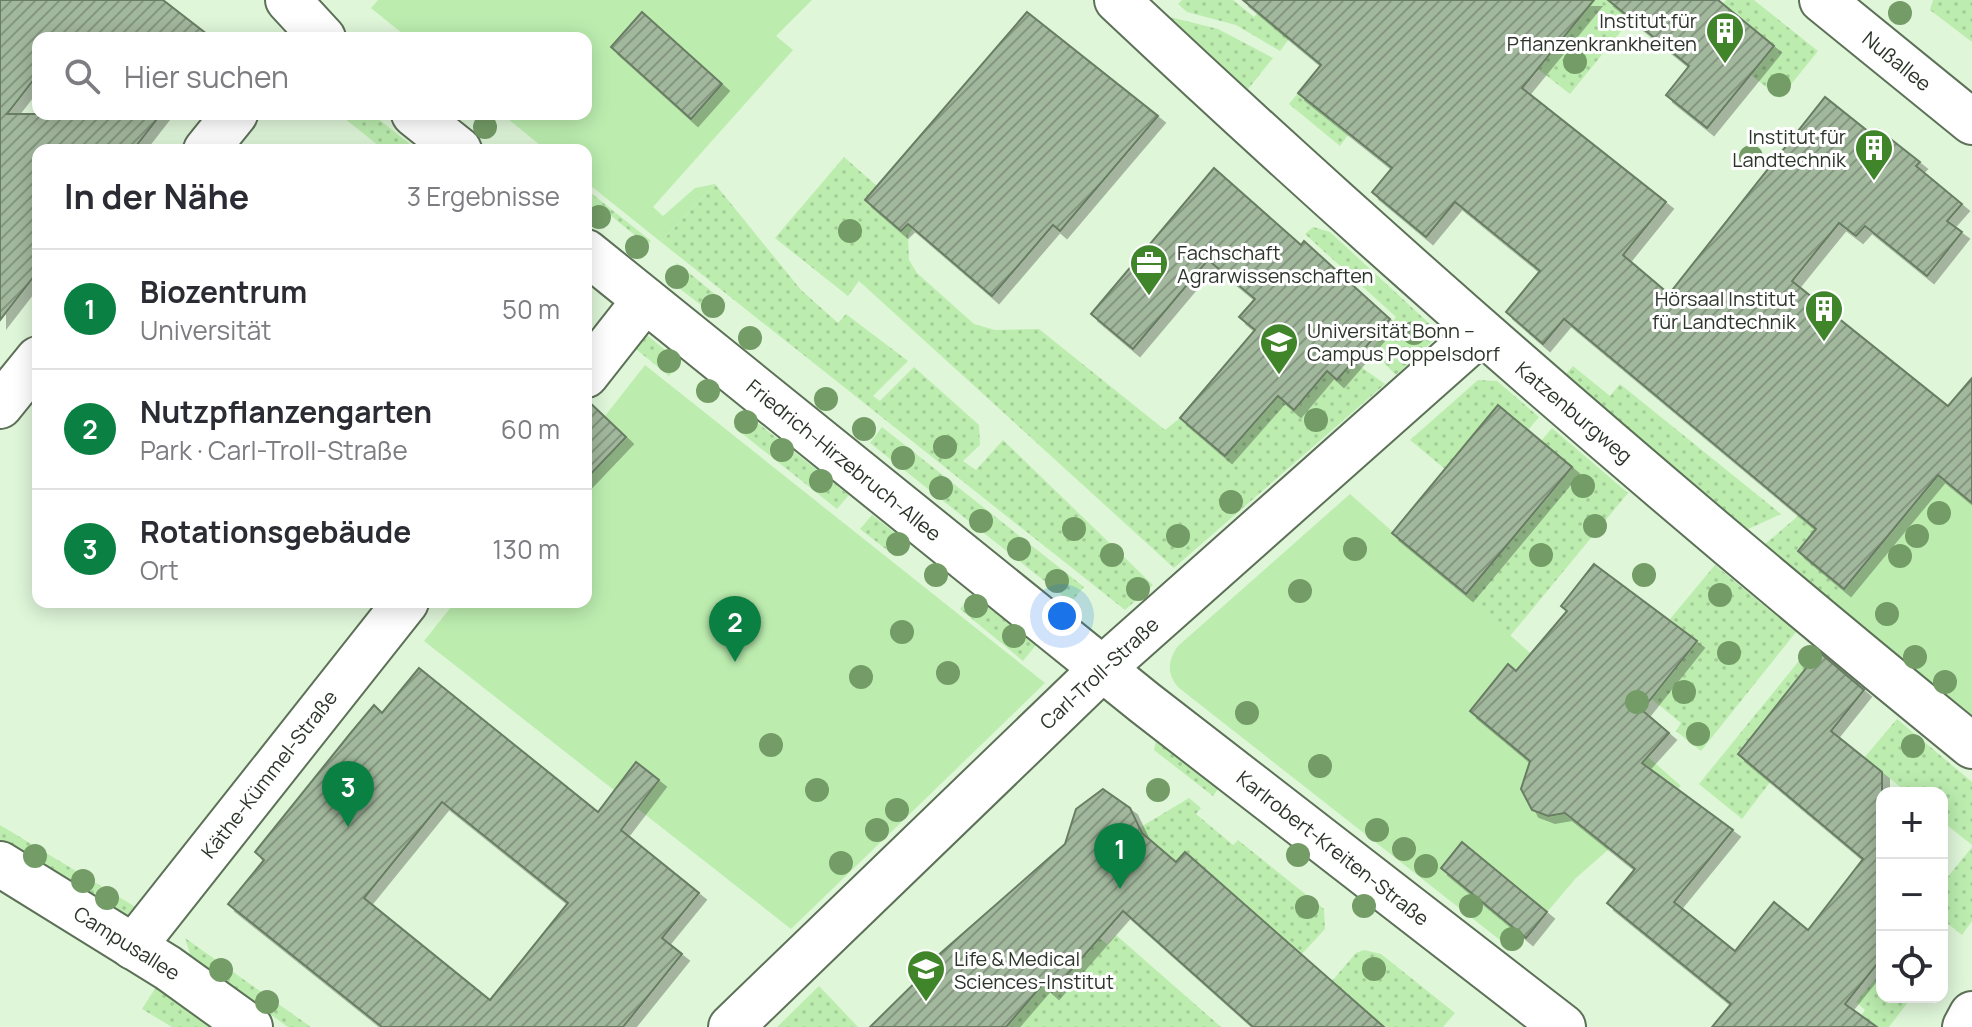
<!DOCTYPE html>
<html lang="de">
<meta charset="utf-8">
<style>
:root{--surface:#fff;--page:#f7f7f7;--text:#2b2b33;--muted:#7c7c81;--line:#e1e1e2;--accent:#0b8043}
body{margin:0;font-family:Manrope,sans-serif;background:var(--page);color:var(--text)}
.controls{position:absolute;right:24px;bottom:24px;display:grid;overflow:hidden;border-radius:16px;box-shadow:0 4px 20px #0003}
.controls button{width:72px;height:72px;display:grid;place-items:center;padding:0;border:0;border-bottom:2px solid var(--line);background:var(--surface);color:var(--text);font:40px sans-serif}
.you{position:absolute;left:1062px;top:616px;width:28px;height:28px;margin:-20px;border:6px solid #fff;border-radius:50%;background:#1a73e8;box-shadow:0 0 0 12px #1a73e833}
.badge{display:grid;place-items:center;width:52px;height:52px;border-radius:50%;background:var(--accent);color:#fff;font-size:26px;font-weight:700}
.pin{position:absolute;translate:-50% -66px;filter:drop-shadow(0 2px 4px #0008)}
.pin::after{content:'';position:absolute;top:42px;width:28px;height:24px;background:inherit;clip-path:polygon(0 0,100% 0,50% 100%)}
.list{margin:0;padding:0;list-style:none}
h2{display:flex;justify-content:space-between;align-items:center;height:104px;margin:0;padding:0 32px;font-size:34px}
h2 small{font-size:26px;font-weight:400;color:var(--muted)}
.list li{display:grid;grid-template-columns:52px 1fr auto;gap:24px;align-items:center;box-sizing:border-box;height:120px;padding:0 32px;border-top:2px solid var(--line)}
.list b{display:block;font-size:30px;white-space:nowrap}
.list p{margin:0;font-size:26px;white-space:nowrap;color:var(--muted)}
.list em{font-size:26px;font-style:normal;color:var(--muted)}
.icon{flex:none;width:44px;height:44px;fill:none;stroke:currentColor;stroke-width:2;stroke-linecap:round;stroke-linejoin:round}
.map{position:relative;flex:none;width:1972px;height:1027px;overflow:hidden}
.search{position:absolute;background:var(--surface);box-shadow:0 4px 20px #0003;left:32px;top:32px;width:560px;height:88px;display:flex;align-items:center;gap:20px;box-sizing:border-box;padding:0 28px;border-radius:16px;color:var(--muted);font-size:30px}
.panel{position:absolute;background:var(--surface);box-shadow:0 4px 20px #0003;left:32px;top:144px;width:560px;height:464px;border-radius:16px}
.map>svg:first-child{display:block}
</style>
<div class="map">
<svg width="1972" height="1027" viewBox="0 0 1972 1027">
<defs>
<pattern id="grass-dots" width="8" height="8" patternUnits="userSpaceOnUse" patternTransform="scale(2)"><rect width="8" height="8" fill="#bcedaf"/><path d="M2 2h.1M6 6h.1" fill="none" stroke="#a2cc97" stroke-width="1.8" stroke-linecap="round"/></pattern>
<pattern id="building-hatch" width="6" height="6" patternUnits="userSpaceOnUse" patternTransform="scale(2)"><rect width="6" height="6" fill="#a2b89d"/><path d="M-1 1l2-2M0 6l6-6M5 7l2-2" fill="none" stroke="#849680"/></pattern>
<filter id="shadow"><feDropShadow dx="7" dy="7" stdDeviation="0" flood-color="#0004"/></filter>
</defs>
<rect width="100%" height="100%" fill="#dff6d9"/>
<g fill="url(#grass-dots)">
<path d="M1182,0H1233L1254,17L1258,13L1289,39L1280,51L1236,25L1187,12L1178,4Z"/>
<path d="M1594,0H1630L1640,8L1570,94L1538,69Z"/>
<path d="M1726,0H1754L1818,51L1780,98L1751,75L1774,46L1723,4Z"/>
<path d="M1933,0H1972V42L1930,10Z"/>
<path d="M1170,17L1218,29L1273,58L1248,89Z"/>
<path d="M1064,42L915,224L908,236L909,260L917,273L974,324L995,330L1039,329L1165,430L1180,418L1225,456L1278,396L1294,410L1307,395L1303,351L1337,380L1354,362L1385,384L1174,568L859,281L848,296L775,238L844,157L877,186L866,201L902,231Z"/>
<path d="M1298,93L1348,135L1340,146L1289,104Z"/>
<path d="M339,114H372L415,148L384,150Z"/>
<path d="M715,184L801,290L838,323L846,314L908,361L873,396L880,401L914,367L979,425L980,445L963,461L976,470L1003,440L1153,585L1125,610L661,242Z"/>
<path d="M586,189L651,241L639,256L629,248L637,237L609,214L599,226L586,216Z"/>
<path d="M1313,227L1330,232L1432,326L1434,340L1396,375L1371,350L1396,317L1305,234Z"/>
<path d="M677,263L726,303L715,316L666,278Z"/>
<path d="M631,322L680,362L669,376L620,336Z"/>
<path d="M1573,366L1610,396L1620,384L1781,514L1746,530L1564,376Z"/>
<path d="M1478,380L1497,381L1539,417L1528,430L1445,469L1410,440Z"/>
<path d="M745,413L849,495L837,509L734,427Z"/>
<path d="M882,427L1084,587L1071,602L870,443Z"/>
<path d="M1552,428L1628,493L1426,738L1456,605L1572,468L1541,441Z"/>
<path d="M1836,468L1844,589L1832,603L1764,545L1797,517Z"/>
<path d="M872,515L907,542L896,557L860,529Z"/>
<path d="M1715,565L1796,632L1701,751L1676,731L1681,723L1637,687L1659,689L1697,642L1670,619Z"/>
<path d="M973,593L1036,645L1023,661L960,609Z"/>
<path d="M1811,646H1824L1738,754L1771,781L1742,819L1699,784Z"/>
<path d="M1897,719L1972,782V845L1942,821V793H1908L1864,758Z"/>
<path d="M1157,736L1221,785L1213,796L1154,750Z"/>
<path d="M1189,798L1201,808L1196,814L1233,845L1238,840L1324,909L1325,929L1301,955L1185,852L1176,862L1145,836L1138,841L1139,828Z"/>
<path d="M0,825L157,920L137,922L0,841Z"/>
<path d="M1972,847V921L1962,935L1942,919V884Z"/>
<path d="M1116,935L1221,1027H1001L1019,992L1029,1000L1043,984L1052,992L1099,938L1107,944Z"/>
<path d="M185,938L311,1027H288L191,957Z"/>
<path d="M1364,950L1381,954L1455,1013L1443,1027H1384L1332,981L1356,953Z"/>
<path d="M1882,971V997H1912L1889,1027H1862L1861,1016L1865,1010L1856,1002Z"/>
<path d="M158,984L224,1027H172L142,1009Z"/>
<path d="M819,986L858,1027H777Z"/>
</g>
<g fill="#bcedaf">
<path d="M378,0H812L776,36L793,50L653,207L663,216L695,188L715,184L661,242L586,182V150H546L502,114H586V38H408L371,8Z"/>
<path d="M645,365L1045,683L791,929L424,641L455,602H586V426L599,412L605,416Z"/>
<path d="M1938,475L1972,503V719L1832,603Z"/>
<path d="M1350,494L1681,786L1576,878L1514,951L1179,688C1166,674 1168,660 1178,646Z"/>
</g>
<g fill="url(#building-hatch)" stroke="#697d64" stroke-width="2" fill-rule="evenodd" filter="url(#shadow)">
<path d="M0,0H163L212,38H38V74L7,114H161L133,150H38V271L0,320Z"/>
<path d="M1243,0H1594L1522,88L1666,202L1623,255L1669,294L1825,97L1874,136L1879,130L1920,162L1916,166L1962,204L1947,221L1962,232L1927,276L1865,226L1856,236L1839,223L1792,281L1948,406L1972,378V503L1938,475L1844,589L1798,551L1816,529L1564,319L1543,344L1506,312L1540,271L1455,202L1426,237L1372,192L1392,168L1298,93L1321,65Z"/>
<path d="M1608,0H1718L1774,46L1707,128L1666,95L1689,66Z"/>
<path d="M642,12L722,84L691,119L611,47Z"/>
<path d="M1027,12L1158,116L1060,231L1053,225L992,296L908,224L901,231L865,200Z"/>
<path d="M1214,168L1301,245L1304,241L1390,319L1337,380L1327,371L1294,410L1278,396L1225,456L1180,418L1255,330L1239,317L1255,299L1208,260L1133,349L1091,314Z"/>
<path d="M586,399L626,437L586,479Z"/>
<path d="M1498,405L1572,467L1466,594L1392,533Z"/>
<path d="M1594,564L1697,641L1642,710L1669,733L1642,763L1733,830L1674,902L1735,951L1774,902L1808,930L1863,859L1738,754L1819,652L1864,690L1831,731L1882,772V958L1845,1004L1877,1027H1712L1731,1004L1607,903L1635,869L1565,813L1548,816L1532,810L1521,789L1530,761L1470,711L1508,664L1516,671L1567,611L1561,606Z"/>
<path d="M419,668L598,812L636,762L659,780L621,830L699,893L662,938L682,954L623,1027H382L228,904L264,860L255,852L349,735L374,705L382,713ZM442,802L568,903L490,1000L364,898Z"/>
<path d="M1103,789L1130,808L1142,833L1176,862L1185,852L1384,1027H1253L1123,911L1052,992L1043,984L1006,1027H870L936,962L934,959L1065,844L1076,809Z"/>
<path d="M1462,842L1547,912L1526,938L1441,868Z"/>
</g>
<g fill="none" stroke-linecap="round" stroke-linejoin="round">
<defs>
<g id="minor">
<path d="M288,0L323,38"/>
<path d="M1117,0C1393,260 1679,507 1972,746"/>
<path d="M1822,0L1972,122"/>
<path d="M414,114L459,150"/>
<path d="M206,150L235,114"/>
<path d="M586,252L1145,703L1563,1027"/>
<path d="M586,375L645,300"/>
<path d="M0,406L38,359"/>
<path d="M0,864L168,968L250,1027"/>
<path d="M133,947L406,602"/>
<path d="M731,1027L1103,668L1480,333"/>
<path d="M1965,1027L1972,1014"/>
</g>
</defs>
<use href="#minor" stroke="#5d7158" stroke-width="48"/>
<use href="#minor" stroke="#fff" stroke-width="44"/>
</g>
<g fill="#749c66">
<circle cx="1900" cy="13" r="12"/>
<circle cx="1575" cy="62" r="12"/>
<circle cx="1779" cy="85" r="12"/>
<circle cx="485" cy="127" r="12"/>
<circle cx="1751" cy="157" r="12"/>
<circle cx="599" cy="217" r="12"/>
<circle cx="850" cy="231" r="12"/>
<circle cx="637" cy="247" r="12"/>
<circle cx="677" cy="277" r="12"/>
<circle cx="713" cy="306" r="12"/>
<circle cx="1414" cy="333" r="12"/>
<circle cx="750" cy="338" r="12"/>
<circle cx="669" cy="361" r="12"/>
<circle cx="708" cy="391" r="12"/>
<circle cx="826" cy="399" r="12"/>
<circle cx="1316" cy="420" r="12"/>
<circle cx="746" cy="422" r="12"/>
<circle cx="864" cy="429" r="12"/>
<circle cx="945" cy="447" r="12"/>
<circle cx="782" cy="450" r="12"/>
<circle cx="903" cy="458" r="12"/>
<circle cx="821" cy="481" r="12"/>
<circle cx="1583" cy="486" r="12"/>
<circle cx="941" cy="488" r="12"/>
<circle cx="1231" cy="502" r="12"/>
<circle cx="1939" cy="513" r="12"/>
<circle cx="981" cy="521" r="12"/>
<circle cx="1595" cy="526" r="12"/>
<circle cx="1074" cy="529" r="12"/>
<circle cx="1178" cy="536" r="12"/>
<circle cx="1917" cy="536" r="12"/>
<circle cx="898" cy="544" r="12"/>
<circle cx="1019" cy="549" r="12"/>
<circle cx="1355" cy="549" r="12"/>
<circle cx="1112" cy="555" r="12"/>
<circle cx="1541" cy="555" r="12"/>
<circle cx="1900" cy="556" r="12"/>
<circle cx="936" cy="575" r="12"/>
<circle cx="1644" cy="575" r="12"/>
<circle cx="1057" cy="581" r="12"/>
<circle cx="1138" cy="589" r="12"/>
<circle cx="1300" cy="591" r="12"/>
<circle cx="1720" cy="595" r="12"/>
<circle cx="976" cy="606" r="12"/>
<circle cx="1887" cy="614" r="12"/>
<circle cx="902" cy="632" r="12"/>
<circle cx="1014" cy="636" r="12"/>
<circle cx="1729" cy="653" r="12"/>
<circle cx="1810" cy="657" r="12"/>
<circle cx="1915" cy="657" r="12"/>
<circle cx="948" cy="673" r="12"/>
<circle cx="861" cy="677" r="12"/>
<circle cx="1945" cy="682" r="12"/>
<circle cx="1684" cy="692" r="12"/>
<circle cx="1637" cy="702" r="12"/>
<circle cx="1247" cy="713" r="12"/>
<circle cx="1698" cy="734" r="12"/>
<circle cx="771" cy="745" r="12"/>
<circle cx="1913" cy="746" r="12"/>
<circle cx="1320" cy="766" r="12"/>
<circle cx="817" cy="790" r="12"/>
<circle cx="1158" cy="790" r="12"/>
<circle cx="897" cy="810" r="12"/>
<circle cx="877" cy="830" r="12"/>
<circle cx="1377" cy="830" r="12"/>
<circle cx="1404" cy="849" r="12"/>
<circle cx="1298" cy="855" r="12"/>
<circle cx="35" cy="856" r="12"/>
<circle cx="841" cy="863" r="12"/>
<circle cx="1426" cy="866" r="12"/>
<circle cx="83" cy="881" r="12"/>
<circle cx="107" cy="898" r="12"/>
<circle cx="1364" cy="906" r="12"/>
<circle cx="1471" cy="906" r="12"/>
<circle cx="1307" cy="907" r="12"/>
<circle cx="1512" cy="939" r="12"/>
<circle cx="1374" cy="969" r="12"/>
<circle cx="221" cy="970" r="12"/>
<circle cx="267" cy="1002" r="12"/>
</g>
<defs>
<symbol id="building-pin" viewBox="-11 -11 22 30"><path d="M0 17L-7.5 6A9.5 9.5 0 1 1 7.5 6Z" fill="#40852a" stroke="#fff"/><path d="M-4-6H4V6H1V3H-1V6H-4ZM-2.5-4.3h1.7v1.8h-1.7ZM.8-4.3h1.7v1.8H.8ZM-2.5-1h1.7V.8h-1.7ZM.8-1h1.7V.8H.8Z" fill="#fff"/></symbol>
<symbol id="office-pin" viewBox="-11 -11 22 30"><path d="M0 17L-7.5 6A9.5 9.5 0 1 1 7.5 6Z" fill="#40852a" stroke="#fff"/><path d="M-6-3h4V-5.5h4V-3h4V5H-6ZM-1-4.5V-3h2v-1.5ZM-6 0V1H6V0Z" fill="#fff"/></symbol>
<symbol id="university-pin" viewBox="-11 -11 22 30"><path d="M0 17L-7.5 6A9.5 9.5 0 1 1 7.5 6Z" fill="#40852a" stroke="#fff"/><path d="M0-5L7-2L0 1L-7-2ZM-4 1L0 2.5L4 1V4Q0 6-4 4Z" fill="#fff"/></symbol>
</defs>
<g fill-rule="evenodd">
<use href="#building-pin" x="1703" y="9" width="44" height="60"/>
<use href="#building-pin" x="1852" y="126" width="44" height="60"/>
<use href="#office-pin" x="1127" y="241" width="44" height="60"/>
<use href="#building-pin" x="1802" y="287" width="44" height="60"/>
<use href="#university-pin" x="1257" y="320" width="44" height="60"/>
<use href="#university-pin" x="904" y="947" width="44" height="60"/>
</g>
<g text-anchor="middle" dominant-baseline="central" stroke-width="6" stroke-linejoin="round" paint-order="stroke">
<g font-size="20" fill="#2c352a" stroke="#fff" text-anchor="end">
<text x="1697" y="20">Institut für<tspan x="1697" dy="23">Pflanzenkrankheiten</tspan></text>
<text x="1846" y="136">Institut für<tspan x="1846" dy="23">Landtechnik</tspan></text>
<text x="1177" y="252" text-anchor="start">Fachschaft<tspan x="1177" dy="23">Agrarwissenschaften</tspan></text>
<text x="1796" y="298">Hörsaal Institut<tspan x="1796" dy="23">für Landtechnik</tspan></text>
<text x="1307" y="330" text-anchor="start">Universität Bonn –<tspan x="1307" dy="23">Campus Poppelsdorf</tspan></text>
<text x="954" y="958" text-anchor="start">Life &amp; Medical<tspan x="954" dy="23">Sciences-Institut</tspan></text>
</g>
<g font-size="20" fill="#2c352a" stroke="#fff">
<text transform="translate(1897 61) rotate(39)">Nußallee</text>
<text transform="translate(1574 412) rotate(40)">Katzenburgweg</text>
<text transform="translate(844 460) rotate(39)">Friedrich-Hirzebruch-Allee</text>
<text transform="translate(1099 673) rotate(-43)">Carl-Troll-Straße</text>
<text transform="translate(269 774) rotate(-52)">Käthe-Kümmel-Straße</text>
<text transform="translate(1333 848) rotate(38)">Karlrobert-Kreiten-Straße</text>
<text transform="translate(127 943) rotate(32)">Campusallee</text>
</g>
</g>
</svg>
<div class="controls">
<button>+</button>
<button>−</button>
<button><svg class="icon" aria-label="locate" viewBox="0 0 24 24"><circle cx="12" cy="12" r="6"/><path d="M12 2v4M12 18v4M2 12h4M18 12h4"/></svg></button>
</div>
<div class="you"></div>
<div class="pin badge" style="left:1120px;top:889px">1</div>
<div class="pin badge" style="left:735px;top:662px">2</div>
<div class="pin badge" style="left:348px;top:827px">3</div>
<div class="search"><svg class="icon" aria-label="search" viewBox="0 0 24 24"><circle cx="10" cy="10" r="6"/><path d="M15 15l6 6"/></svg>Hier suchen</div>
<section class="panel">
<h2>In der Nähe<small>3 Ergebnisse</small></h2>
<ul class="list">
<li><span class="badge">1</span><div><b>Biozentrum</b><p>Universität</p></div><em>50 m</em></li>
<li><span class="badge">2</span><div><b>Nutzpflanzengarten</b><p>Park · Carl-Troll-Straße</p></div><em>60 m</em></li>
<li><span class="badge">3</span><div><b>Rotationsgebäude</b><p>Ort</p></div><em>130 m</em></li>
</ul>
</section>
</div>
